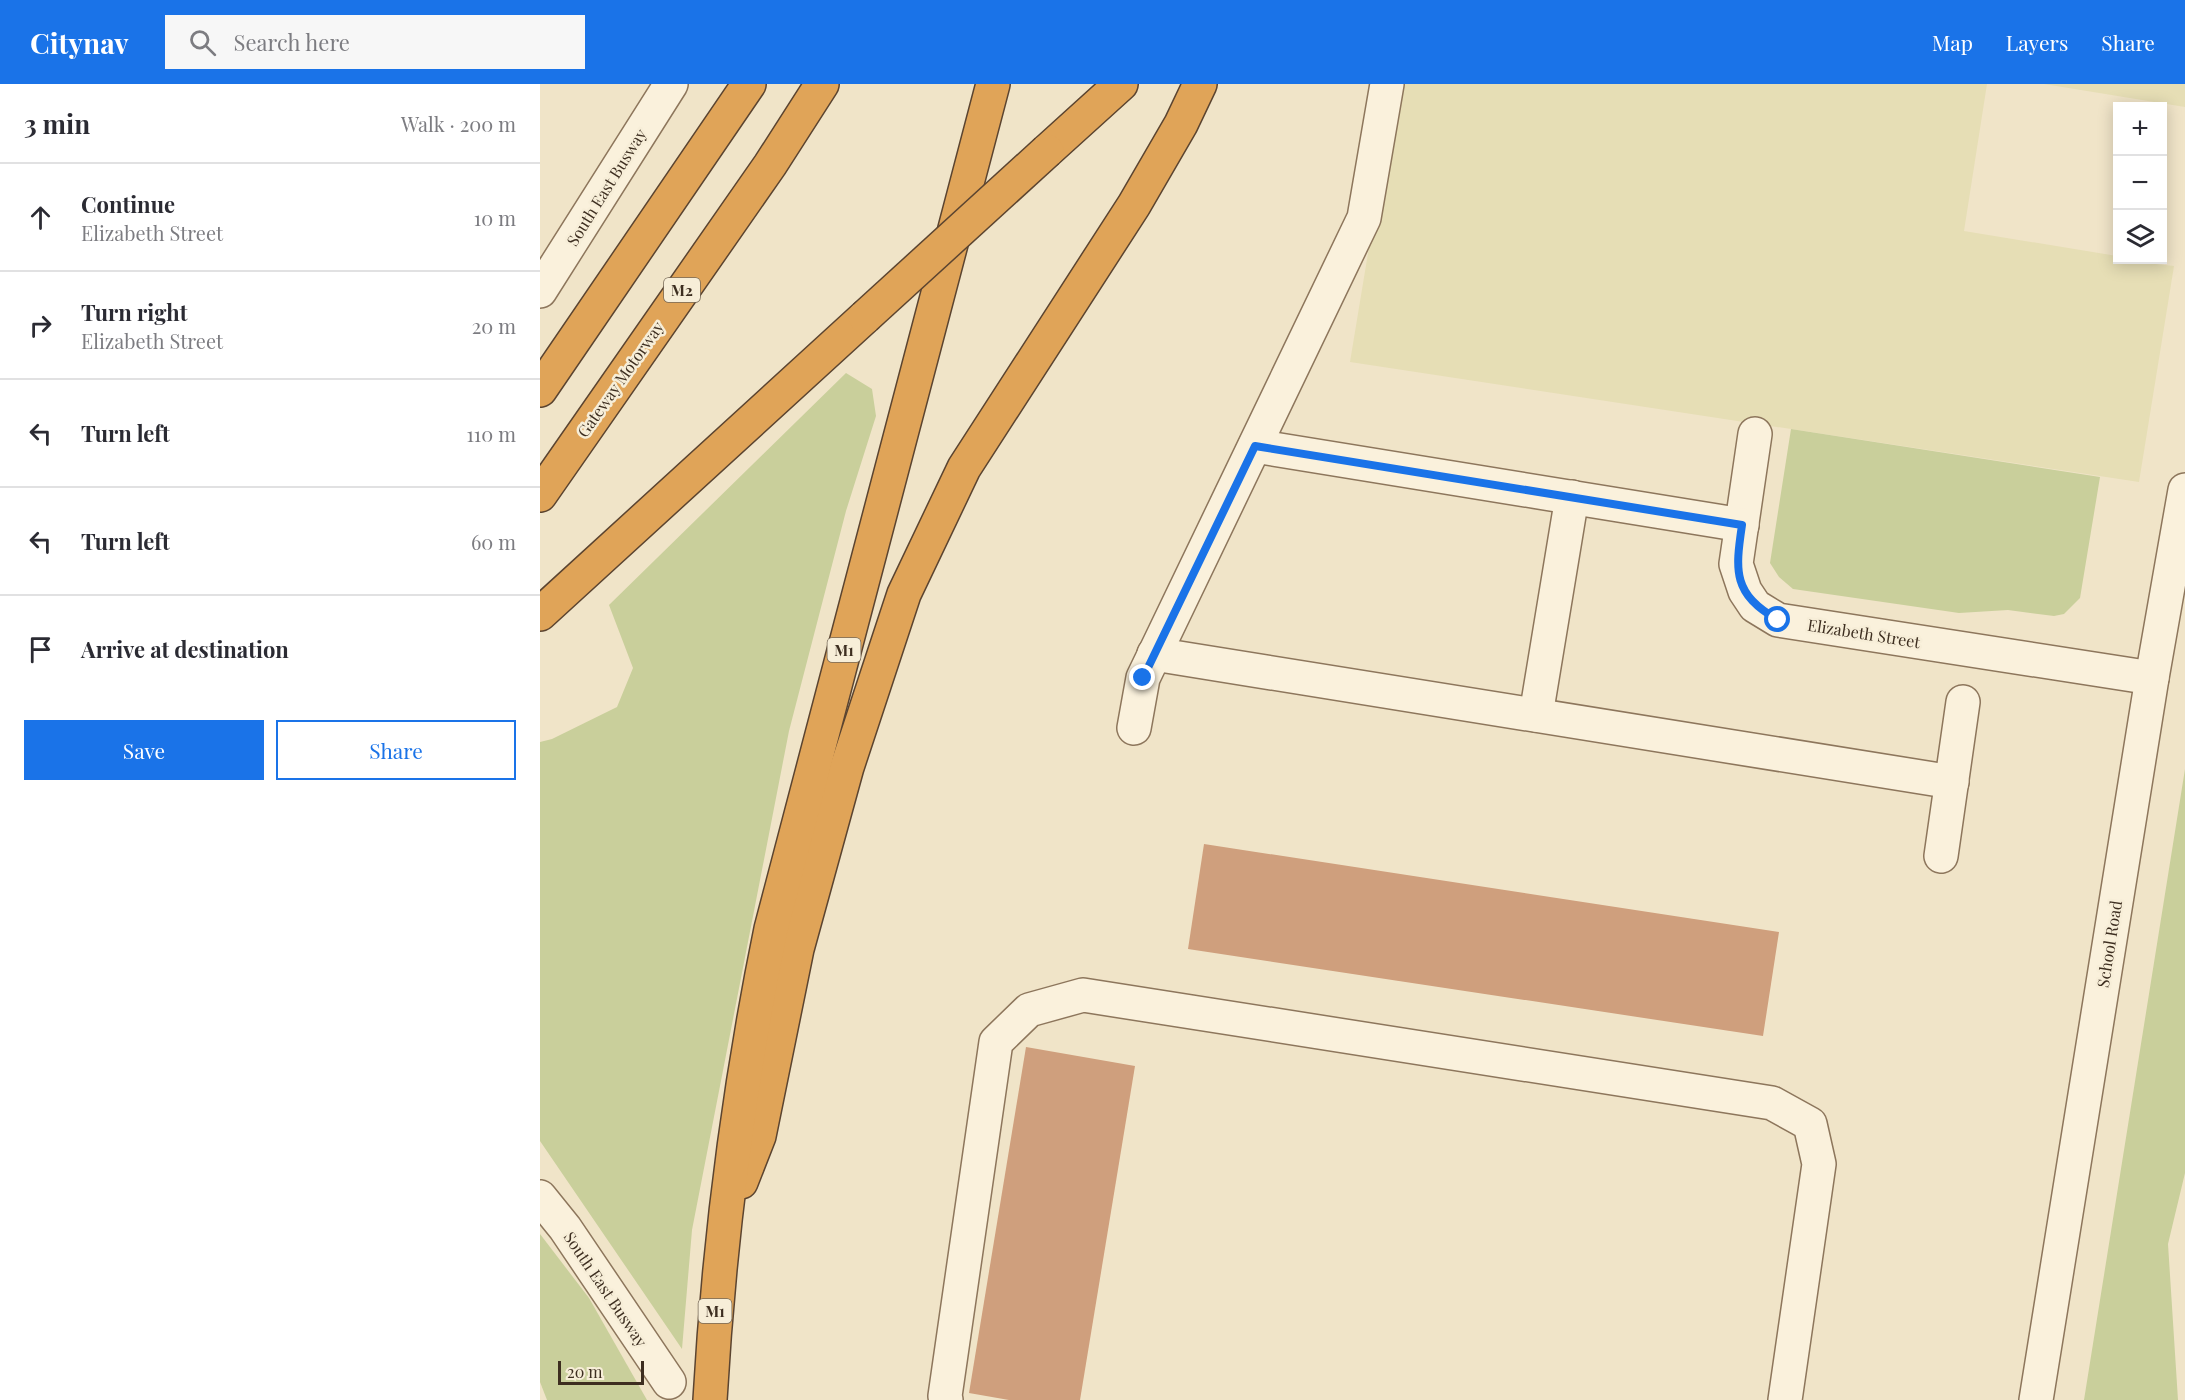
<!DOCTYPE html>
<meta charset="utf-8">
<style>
:root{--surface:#fff;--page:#f7f7f7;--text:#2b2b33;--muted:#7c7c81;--line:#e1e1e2;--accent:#1a73e8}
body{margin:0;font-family:"Playfair Display",serif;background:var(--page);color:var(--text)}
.controls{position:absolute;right:18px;top:18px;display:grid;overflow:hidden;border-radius:0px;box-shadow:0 3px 15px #0003}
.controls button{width:54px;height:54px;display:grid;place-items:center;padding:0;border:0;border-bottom:2px solid var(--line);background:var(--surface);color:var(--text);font:30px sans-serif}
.scale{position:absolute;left:18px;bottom:15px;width:86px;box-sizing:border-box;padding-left:6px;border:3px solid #3d2e20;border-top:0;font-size:16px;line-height:21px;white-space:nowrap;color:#3d2e20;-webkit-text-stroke:4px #f7eed8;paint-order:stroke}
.stop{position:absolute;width:18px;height:18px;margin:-14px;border:4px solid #1a73e8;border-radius:50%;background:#fff}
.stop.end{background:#1a73e8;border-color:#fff;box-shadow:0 2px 6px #0008}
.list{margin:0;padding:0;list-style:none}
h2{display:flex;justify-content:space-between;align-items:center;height:78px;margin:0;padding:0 24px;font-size:26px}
h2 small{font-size:20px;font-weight:400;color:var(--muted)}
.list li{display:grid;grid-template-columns:39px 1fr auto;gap:18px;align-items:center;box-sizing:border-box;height:108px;padding:0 24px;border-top:2px solid var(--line)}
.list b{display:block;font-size:22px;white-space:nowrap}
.list p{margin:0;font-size:20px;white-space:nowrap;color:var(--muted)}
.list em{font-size:20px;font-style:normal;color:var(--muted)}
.actions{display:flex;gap:12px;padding:18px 24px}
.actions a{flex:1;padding:14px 0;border:2px solid var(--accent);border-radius:0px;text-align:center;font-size:21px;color:var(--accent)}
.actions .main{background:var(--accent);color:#fff}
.icon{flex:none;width:33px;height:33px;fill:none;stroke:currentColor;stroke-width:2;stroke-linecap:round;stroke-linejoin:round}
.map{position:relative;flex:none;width:1645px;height:1316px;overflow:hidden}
header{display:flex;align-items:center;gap:36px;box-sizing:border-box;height:84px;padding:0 30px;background:var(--accent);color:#fff}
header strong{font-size:28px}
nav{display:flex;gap:33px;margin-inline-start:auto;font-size:21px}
.search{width:420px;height:54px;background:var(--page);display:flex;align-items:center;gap:15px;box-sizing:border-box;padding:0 21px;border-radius:0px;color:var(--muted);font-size:22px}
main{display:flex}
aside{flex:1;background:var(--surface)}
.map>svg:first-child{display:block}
</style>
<header>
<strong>Citynav</strong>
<div class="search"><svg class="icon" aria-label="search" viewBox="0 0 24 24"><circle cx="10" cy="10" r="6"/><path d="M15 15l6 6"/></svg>Search here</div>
<nav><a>Map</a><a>Layers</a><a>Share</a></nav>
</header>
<main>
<aside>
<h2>3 min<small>Walk · 200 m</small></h2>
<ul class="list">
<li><svg class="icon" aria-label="ahead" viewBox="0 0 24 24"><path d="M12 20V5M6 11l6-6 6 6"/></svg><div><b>Continue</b><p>Elizabeth Street</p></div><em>10 m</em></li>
<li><svg class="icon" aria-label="right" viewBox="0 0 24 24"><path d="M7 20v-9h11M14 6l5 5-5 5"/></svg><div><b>Turn right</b><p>Elizabeth Street</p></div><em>20 m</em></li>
<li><svg class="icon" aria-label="left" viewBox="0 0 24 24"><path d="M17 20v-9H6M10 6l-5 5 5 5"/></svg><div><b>Turn left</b></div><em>110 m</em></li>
<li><svg class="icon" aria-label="left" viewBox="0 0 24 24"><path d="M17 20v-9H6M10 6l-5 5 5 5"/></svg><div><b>Turn left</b></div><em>60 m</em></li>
<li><svg class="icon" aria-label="arrive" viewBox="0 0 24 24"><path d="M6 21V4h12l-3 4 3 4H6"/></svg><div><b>Arrive at destination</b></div></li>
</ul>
<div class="actions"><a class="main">Save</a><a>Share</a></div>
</aside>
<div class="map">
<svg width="1645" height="1316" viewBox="0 0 1645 1316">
<rect width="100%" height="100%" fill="#f0e4c8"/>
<g fill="#e6deb5">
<path d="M856,0H1447L1424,147L1577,172L1578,176L1634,182L1599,398L810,278Z"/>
<path d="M1504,0H1645V23Z"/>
</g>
<g fill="#c9cf9b">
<path d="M306,289L332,305L336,332L306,427L249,647L152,1146L142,1265L0,1057V658L12,655L77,623L93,584L69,521Z"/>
<path d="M1251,345L1560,393L1540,514L1524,530L1514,532L1468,526L1419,529L1253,505L1239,493L1230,479Z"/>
<path d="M1645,685V1089L1628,1160L1638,1316H1544Z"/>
<path d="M0,1150L49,1214L107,1316H7L0,1298Z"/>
</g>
<g fill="#cf9f7d">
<path d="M664,760L1239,848L1223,952L648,865Z"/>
<path d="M486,963L595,982L540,1316H469L429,1309Z"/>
</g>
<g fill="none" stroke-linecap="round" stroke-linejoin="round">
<defs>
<g id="minor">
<path d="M0,207L131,0"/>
<path d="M1215,350L1196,480L1205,507L1215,522L1238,536L1612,594"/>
<path d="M715,362L1202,441"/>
<path d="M614,570L1412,698"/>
<path d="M996,631L1032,413"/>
<path d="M594,644L603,594L824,134L847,0"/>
<path d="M1401,772L1423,618"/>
<path d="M0,1113L25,1144L129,1298"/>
<path d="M406,1316L405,1312L456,958L489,926L543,911L1232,1019L1270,1040L1279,1080L1245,1316"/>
<path d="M1496,1316L1612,594L1645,406"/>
</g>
<g id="highway">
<path d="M507,67L581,0"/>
<path d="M0,306L209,0"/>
<path d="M0,411L230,81L282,0"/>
<path d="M0,530L325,233"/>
<path d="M201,1098L219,1052L257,865L307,683L364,510L424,384L594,121L641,40L660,0"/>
<path d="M170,1316C179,1157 199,1001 231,845L453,0"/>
</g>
</defs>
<use href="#minor" stroke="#8d765c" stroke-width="36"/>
<use href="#highway" stroke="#5b4430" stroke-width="36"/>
<use href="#minor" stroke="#faf1dc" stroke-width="33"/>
<use href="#highway" stroke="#e0a458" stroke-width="33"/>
<defs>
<path id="highway-bridge" d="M325,233L507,67"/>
</defs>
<use href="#highway-bridge" stroke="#5b4430" stroke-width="36" stroke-linecap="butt"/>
<use href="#highway-bridge" stroke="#e0a458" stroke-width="33"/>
</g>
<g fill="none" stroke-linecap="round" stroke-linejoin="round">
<path stroke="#1a73e8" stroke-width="8" d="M603,594L715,362L1202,441C1195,488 1193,510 1238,536"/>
</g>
<g text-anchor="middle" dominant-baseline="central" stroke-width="5" stroke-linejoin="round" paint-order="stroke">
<g fill="#f7eed8" stroke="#756857" stroke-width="1.5">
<rect x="124" y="194" width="36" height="24" rx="4.5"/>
<rect x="287.5" y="554" width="33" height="24" rx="4.5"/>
<rect x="158.5" y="1215" width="33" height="24" rx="4.5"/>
</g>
<g font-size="15" font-weight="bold" fill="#3d2e20">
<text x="142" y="206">M2</text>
<text x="304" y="566">M1</text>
<text x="175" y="1227">M1</text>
</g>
<g font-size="16" fill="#3d2e20" stroke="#f7eed8">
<text transform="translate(66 103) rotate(-58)">South East Busway</text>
<text transform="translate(80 295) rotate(-55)">Gateway Motorway</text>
<text transform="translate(1324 549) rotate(9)">Elizabeth Street</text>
<text transform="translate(1569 860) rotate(-81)">School Road</text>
<text transform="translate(66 1205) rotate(56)">South East Busway</text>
</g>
</g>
</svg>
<div class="controls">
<button>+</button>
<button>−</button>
<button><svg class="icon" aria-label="layers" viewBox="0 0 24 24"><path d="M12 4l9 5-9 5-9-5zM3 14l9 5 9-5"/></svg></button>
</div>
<div class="scale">20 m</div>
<div class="stop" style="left:1238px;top:536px"></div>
<div class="stop end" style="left:603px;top:594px"></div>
</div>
</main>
